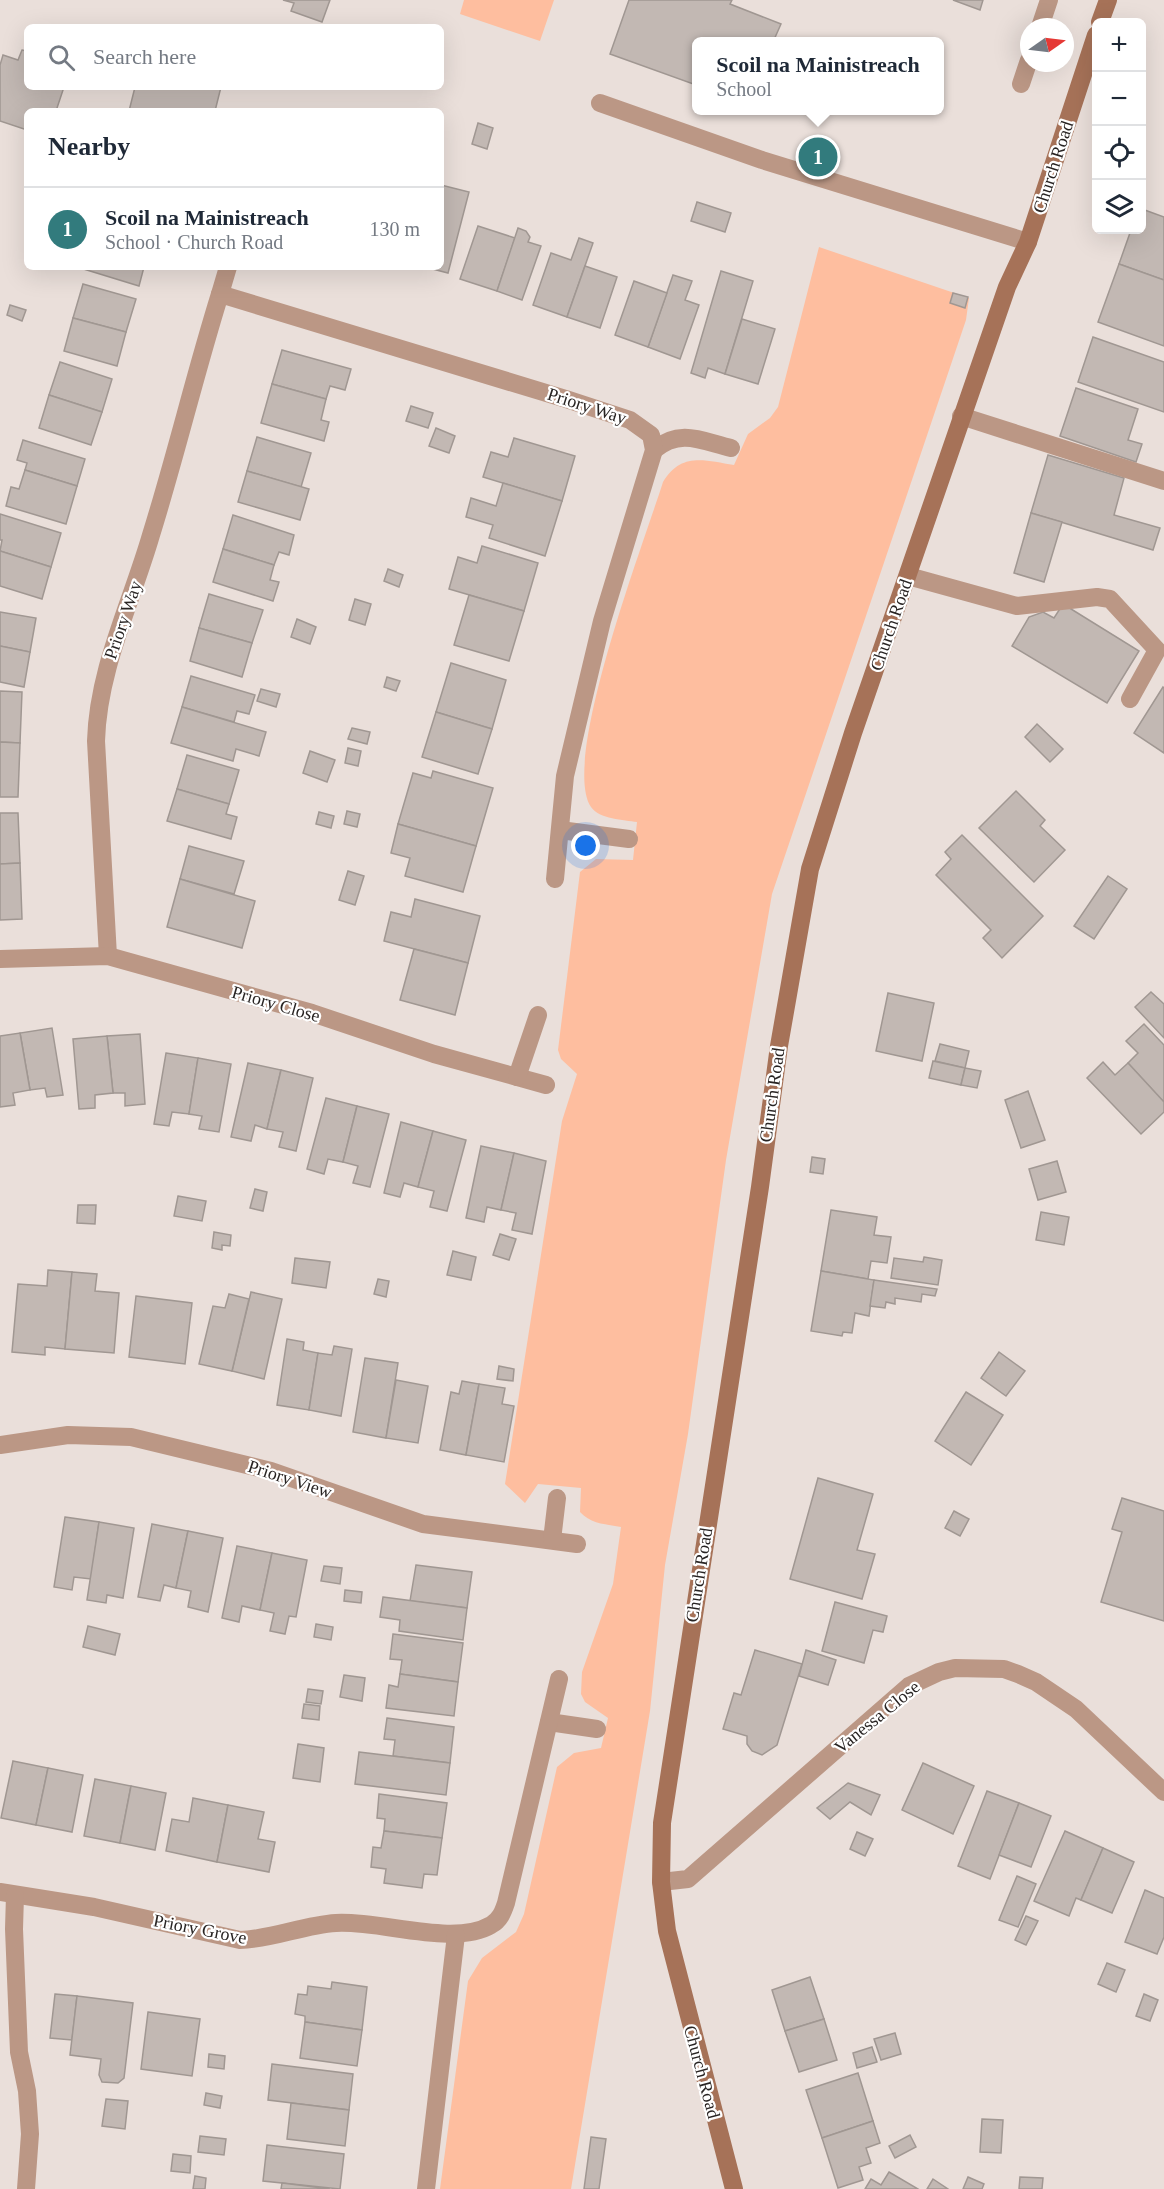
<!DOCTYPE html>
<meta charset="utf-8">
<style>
:root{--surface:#fff;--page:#f6f6f7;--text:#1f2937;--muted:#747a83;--line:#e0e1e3;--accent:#327b7d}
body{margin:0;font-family:"Times New Roman",serif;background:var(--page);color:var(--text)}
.controls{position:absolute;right:18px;top:18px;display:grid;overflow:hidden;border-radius:9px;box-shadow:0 6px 24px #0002}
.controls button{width:54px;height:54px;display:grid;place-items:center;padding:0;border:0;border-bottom:2px solid var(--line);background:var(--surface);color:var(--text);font:30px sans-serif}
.compass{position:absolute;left:1020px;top:18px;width:54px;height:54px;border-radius:50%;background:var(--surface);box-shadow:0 6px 24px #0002;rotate:76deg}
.you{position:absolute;left:586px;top:846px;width:21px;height:21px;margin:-15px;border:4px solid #fff;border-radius:50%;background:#1a73e8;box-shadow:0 0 0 9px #1a73e833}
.badge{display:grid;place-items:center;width:39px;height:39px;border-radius:50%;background:var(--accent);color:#fff;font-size:20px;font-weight:700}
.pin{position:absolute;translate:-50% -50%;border:3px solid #fff;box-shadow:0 2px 6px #0006}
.popup{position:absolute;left:692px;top:37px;width:252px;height:78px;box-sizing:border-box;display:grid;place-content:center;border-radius:9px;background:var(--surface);filter:drop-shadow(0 2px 4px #0005);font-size:20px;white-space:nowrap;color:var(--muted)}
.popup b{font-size:22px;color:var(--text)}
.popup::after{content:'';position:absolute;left:50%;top:100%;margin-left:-12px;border:12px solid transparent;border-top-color:var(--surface)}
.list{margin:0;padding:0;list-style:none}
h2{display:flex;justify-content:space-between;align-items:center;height:78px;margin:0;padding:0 24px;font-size:26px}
h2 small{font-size:20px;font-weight:400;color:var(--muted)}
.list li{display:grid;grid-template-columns:39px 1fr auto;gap:18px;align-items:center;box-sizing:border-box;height:84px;padding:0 24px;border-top:2px solid var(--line)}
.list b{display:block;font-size:22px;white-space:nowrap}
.list p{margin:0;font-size:20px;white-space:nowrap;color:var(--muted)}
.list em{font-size:20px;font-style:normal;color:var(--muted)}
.icon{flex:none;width:33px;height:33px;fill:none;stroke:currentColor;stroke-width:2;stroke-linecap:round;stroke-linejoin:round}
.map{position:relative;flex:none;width:1164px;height:2189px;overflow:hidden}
.search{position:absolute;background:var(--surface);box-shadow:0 6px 24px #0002;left:24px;top:24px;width:420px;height:66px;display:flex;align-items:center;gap:15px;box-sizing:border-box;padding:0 21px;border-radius:9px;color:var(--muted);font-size:22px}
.panel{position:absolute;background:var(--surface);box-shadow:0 6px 24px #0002;left:24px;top:108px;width:420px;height:162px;border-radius:9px}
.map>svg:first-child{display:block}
</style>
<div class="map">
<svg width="1164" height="2189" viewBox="0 0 1164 2189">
<rect width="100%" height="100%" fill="#eadfda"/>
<g fill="#febe9f">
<path d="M464,0H554L540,41L460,14Z"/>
<path d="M819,247L969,298L966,320L772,894L726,1160L688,1434L665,1565L650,1711L571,2189H440L468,1981L482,1958L516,1932L524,1914L557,1767L574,1753L601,1748L608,1718L585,1702L581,1694L582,1672L613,1584L621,1527C605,1524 591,1524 580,1512L581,1488L538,1484L525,1503L505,1484L562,1121L577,1074L561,1059L558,1050L580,872L596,859L633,860L637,822C624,820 599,819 591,807C560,761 645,540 663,482C681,452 704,460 734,465L748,434L770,418L778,407Z"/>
</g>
<g fill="#c2b8b3" stroke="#a09792" stroke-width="1.5">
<path d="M283,0H330L322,22L291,11L294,3Z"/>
<path d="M629,0H732L730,4L781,24L773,42H696V85L610,54Z"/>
<path d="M953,0H983L980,10Z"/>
<path d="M22,50L27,51V87H64L56,111H27V130L0,121V65L3,55L18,60Z"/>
<path d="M135,87H221L215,111H129Z"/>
<path d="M478,123L493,128L487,149L472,144Z"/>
<path d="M441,185L469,192L448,273L425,267H441Z"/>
<path d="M697,202L731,213L725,232L691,221Z"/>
<path d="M1142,209L1164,217V280L1119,264L1131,230H1142Z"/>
<path d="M478,226L515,238L497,291L460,279Z"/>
<path d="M518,228L526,231L530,237L528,242L541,246L522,300L497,291Z"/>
<path d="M579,238L593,243L567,317L533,305L551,253L571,260Z"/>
<path d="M1119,264L1164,280V346L1098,322Z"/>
<path d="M585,266L617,277L600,328L567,317Z"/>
<path d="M77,267H144L139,286Z"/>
<path d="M721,271L753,281L725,374L708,368L705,378L691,373Z"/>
<path d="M673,275L692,281L685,300L699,305L680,359L648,347Z"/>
<path d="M634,281L667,293L648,347L615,335Z"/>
<path d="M83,284L136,299L126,332L73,318Z"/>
<path d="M953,293L968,297L965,308L950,303Z"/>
<path d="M10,305L26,310L22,321L7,315Z"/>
<path d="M73,318L126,332L117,366L64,351Z"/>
<path d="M742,319L775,329L758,384L725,374Z"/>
<path d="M1093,337L1164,362V412L1078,382Z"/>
<path d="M282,350L351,369L345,390L330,386L326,399L272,384Z"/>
<path d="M60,362L112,379L102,412L49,395Z"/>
<path d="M272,384L326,399L321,420L329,422L324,441L261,423Z"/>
<path d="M1076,388L1138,409L1128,440L1142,444L1136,462L1060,436Z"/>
<path d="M49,395L102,412L91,445L39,428Z"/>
<path d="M411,406L433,413L428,428L406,421Z"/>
<path d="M436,428L455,436L449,453L429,446Z"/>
<path d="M257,437L311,453L301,487L247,471Z"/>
<path d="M514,438L575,456L562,501L483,477L491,452L508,457Z"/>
<path d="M23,440L85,459L77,486L25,470L27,463L17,460Z"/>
<path d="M1048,455L1124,478L1114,515L1160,528L1153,550L1031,513Z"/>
<path d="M25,470L77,486L66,524L6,506L11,487L19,489Z"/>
<path d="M247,471L309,489L300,520L238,502Z"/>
<path d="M503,483L562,501L545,556L489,538L493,525L466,517L471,498L496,506Z"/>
<path d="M1031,513L1062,522L1044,582L1014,573Z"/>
<path d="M0,514L61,533L51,567L0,551L2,540H0Z"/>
<path d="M233,515L294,535L289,555L279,552L274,565L223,549Z"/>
<path d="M482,546L538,563L524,611L449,589L458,557L477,563Z"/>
<path d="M223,549L274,565L270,580L279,582L273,601L213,582Z"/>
<path d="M0,551L51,567L42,599L0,586Z"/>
<path d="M388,569L403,575L399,587L384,581Z"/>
<path d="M209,594L263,610L252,643L199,628Z"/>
<path d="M469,595L524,611L509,661L454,645Z"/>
<path d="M355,599L371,604L365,625L349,620Z"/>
<path d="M1063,604L1139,651L1107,703L1012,646L1029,617L1043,612L1054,618Z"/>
<path d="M0,612L36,618L30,652L0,646Z"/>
<path d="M297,619L316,627L310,644L291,637Z"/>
<path d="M199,628L252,643L242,677L190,661Z"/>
<path d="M0,646L30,652L24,687L0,682Z"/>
<path d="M451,663L506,680L492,729L436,712Z"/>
<path d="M191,676L255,695L249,714L237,711L234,722L182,707Z"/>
<path d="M387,677L400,681L396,691L384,687Z"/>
<path d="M1163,687L1164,688V753L1134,733Z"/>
<path d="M261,689L280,694L276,707L257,701Z"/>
<path d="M0,691L22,692L20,743L0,742Z"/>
<path d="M182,707L266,732L259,756L236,749L233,761L171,743Z"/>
<path d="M436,712L492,729L478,774L422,757Z"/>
<path d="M1037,724L1063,749L1050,762L1025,737Z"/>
<path d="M352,728L370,732L367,744L348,739Z"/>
<path d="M0,742L20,743L18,797H0Z"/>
<path d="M348,748L361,751L358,766L345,763Z"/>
<path d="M310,751L335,760L327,782L303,773Z"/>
<path d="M187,755L239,770L229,804L177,789Z"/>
<path d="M433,771L493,788L476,846L398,824L413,773L431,778Z"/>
<path d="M177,789L229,804L226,814L237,817L231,839L167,821Z"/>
<path d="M1016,791L1045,820L1040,826L1065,850L1034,882L979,828Z"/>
<path d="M347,811L360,814L357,827L344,824Z"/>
<path d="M319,812L334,816L331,828L316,824Z"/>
<path d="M0,813H18L20,863L0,864Z"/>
<path d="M398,824L476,846L463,892L405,876L410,858L391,853Z"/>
<path d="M962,835L1043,916L1002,958L983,938L991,930L936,875L951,859L945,852Z"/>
<path d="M189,846L244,861L234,894L180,879Z"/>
<path d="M20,863L22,919L0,920V864Z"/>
<path d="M348,871L364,876L355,905L339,900Z"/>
<path d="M1108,876L1127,889L1094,939L1074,926Z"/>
<path d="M180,879L255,901L242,948L167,927Z"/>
<path d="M415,899L480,916L468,963L384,941L391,912L411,917Z"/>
<path d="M414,949L468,963L455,1015L400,1000Z"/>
<path d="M1151,992L1164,1004V1038L1135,1007Z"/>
<path d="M888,993L934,1003L922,1061L876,1051Z"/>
<path d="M1144,1024L1164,1045V1102L1128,1063L1138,1053L1126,1041Z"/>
<path d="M52,1028L63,1095L47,1097L45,1088L30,1090L20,1033Z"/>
<path d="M20,1033L30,1090L13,1093L15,1105L0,1107V1036Z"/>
<path d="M140,1034L145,1104L125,1106V1093H113L107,1036Z"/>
<path d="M107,1036L113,1093L95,1095V1108L79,1109L73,1039Z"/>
<path d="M940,1044L969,1051L965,1068L935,1061Z"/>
<path d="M166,1053L198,1058L189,1114L172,1112L169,1126L154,1124Z"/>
<path d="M198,1058L231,1064L219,1132L199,1129L202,1116L189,1114Z"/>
<path d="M933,1061L965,1068L961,1085L929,1078Z"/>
<path d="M1103,1062L1115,1075L1128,1063L1164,1102V1112L1141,1134L1087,1078Z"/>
<path d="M248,1063L281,1070L267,1129L255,1125L251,1141L231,1137Z"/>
<path d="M965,1068L981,1071L977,1088L961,1085Z"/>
<path d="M281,1070L313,1078L296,1151L279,1147L283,1132L267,1129Z"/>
<path d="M1028,1091L1045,1140L1021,1148L1005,1100Z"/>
<path d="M326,1098L357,1106L343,1162L328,1159L324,1174L307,1169Z"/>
<path d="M357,1106L389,1114L370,1187L353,1183L358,1166L343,1162Z"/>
<path d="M401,1122L433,1131L418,1187L404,1183L400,1197L384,1193Z"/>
<path d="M433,1131L466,1140L447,1211L430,1207L434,1191L418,1187Z"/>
<path d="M481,1146L514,1153L501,1210L487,1207L484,1222L466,1218Z"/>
<path d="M514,1153L546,1161L532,1234L512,1230L516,1213L501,1210Z"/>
<path d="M812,1157L825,1159L823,1174L810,1172Z"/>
<path d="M1057,1161L1066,1192L1038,1200L1029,1169Z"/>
<path d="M255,1189L267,1192L263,1211L250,1208Z"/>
<path d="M178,1196L206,1201L202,1221L174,1216Z"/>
<path d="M78,1205H96L95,1224L77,1223Z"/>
<path d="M831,1210L877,1217L874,1235L891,1237L887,1263L871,1261L868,1279L821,1271Z"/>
<path d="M1041,1212L1069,1217L1064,1245L1036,1240Z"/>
<path d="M214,1232L231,1235L230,1246L222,1245V1250L212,1248Z"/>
<path d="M500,1234L516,1239L509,1260L493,1255Z"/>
<path d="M453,1251L476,1257L471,1280L447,1275Z"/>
<path d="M924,1257L942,1260L938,1285L891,1278L894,1258L923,1262Z"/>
<path d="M295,1258L330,1262L326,1288L292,1283Z"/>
<path d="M48,1270L72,1272L65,1349L45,1347V1355L12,1352L18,1284L47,1286Z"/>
<path d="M821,1271L874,1280L869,1316L855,1313L852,1333L843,1332L842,1336L811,1331Z"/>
<path d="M72,1272L97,1274L95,1291L119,1293L114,1353L65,1349Z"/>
<path d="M378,1279L389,1281L386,1297L374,1294Z"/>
<path d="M874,1280L937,1289L935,1296L922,1294L921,1302L895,1298V1304L886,1302L885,1308L870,1306Z"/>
<path d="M251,1292L282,1299L264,1379L232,1371Z"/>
<path d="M229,1294L249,1299L232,1371L199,1364L213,1306L225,1308Z"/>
<path d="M136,1296L192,1303L185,1364L129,1357Z"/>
<path d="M287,1339L304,1342L303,1350L318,1353L309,1410L277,1405Z"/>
<path d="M334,1346L352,1349L341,1416L309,1410L318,1353L332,1355Z"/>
<path d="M999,1352L1025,1371L1006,1396L981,1378Z"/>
<path d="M365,1358L398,1363L386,1438L353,1432Z"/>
<path d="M499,1366L514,1369L513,1381L497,1379Z"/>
<path d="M396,1380L428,1386L418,1443L386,1438Z"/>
<path d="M462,1381L479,1384L466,1455L440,1450L451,1392L459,1394Z"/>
<path d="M479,1384L505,1388L502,1404L514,1406L504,1462L466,1455Z"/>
<path d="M966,1392L1003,1415L971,1465L935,1441Z"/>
<path d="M818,1478L873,1494L857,1550L875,1554L862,1599L790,1579Z"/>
<path d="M1122,1498L1164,1511V1621L1101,1602L1122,1532L1112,1529Z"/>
<path d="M954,1511L969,1519L960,1536L945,1528Z"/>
<path d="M65,1517L99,1522L91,1579L74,1577L72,1590L54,1587Z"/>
<path d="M99,1522L134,1528L123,1598L107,1595L106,1603L87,1600Z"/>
<path d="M152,1524L188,1531L176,1588L164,1585L160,1601L138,1597Z"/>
<path d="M188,1531L223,1538L208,1612L188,1607L191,1591L176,1588Z"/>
<path d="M237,1546L272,1553L260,1610L242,1606L239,1622L222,1618Z"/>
<path d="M272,1553L307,1560L296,1617L289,1616L285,1634L270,1631L274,1613L260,1610Z"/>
<path d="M416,1565L472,1572L467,1608L410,1601Z"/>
<path d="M324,1566L342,1568L340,1584L321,1581Z"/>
<path d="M345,1590L362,1592L361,1603L344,1601Z"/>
<path d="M383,1597L467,1608L463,1640L399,1631L400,1620L380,1617Z"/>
<path d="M835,1602L887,1616L883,1632L873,1630L864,1663L822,1651Z"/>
<path d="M316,1624L333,1627L331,1640L314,1637Z"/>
<path d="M88,1626L120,1634L115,1655L83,1647Z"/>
<path d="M393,1634L463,1643L458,1682L400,1674L402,1660L390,1659Z"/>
<path d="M755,1650L802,1664L777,1745L762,1755L752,1751L747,1744V1736L723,1729L734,1693L741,1695Z"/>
<path d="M806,1650L836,1660L828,1685L799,1676Z"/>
<path d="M400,1674L458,1682L454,1716L386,1708L389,1685L398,1687Z"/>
<path d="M344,1675L365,1678L362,1701L340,1697Z"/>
<path d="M308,1689L323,1691L321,1704L306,1702Z"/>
<path d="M304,1704L320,1706L319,1720L302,1718Z"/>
<path d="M387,1718L454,1727L450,1763L393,1756L395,1740L384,1739Z"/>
<path d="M298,1744L324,1748L320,1782L293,1778Z"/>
<path d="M359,1752L450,1763L446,1795L355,1784Z"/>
<path d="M13,1761L48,1768L36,1825L1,1818Z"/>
<path d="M923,1763L974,1786L953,1834L902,1810Z"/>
<path d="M48,1768L83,1775L72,1832L36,1825Z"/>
<path d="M95,1779L131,1786L120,1843L84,1836Z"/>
<path d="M848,1783L880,1795L871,1815L850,1802L830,1819L817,1808Z"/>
<path d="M131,1786L166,1793L155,1850L120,1843Z"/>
<path d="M987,1791L1019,1803L990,1879L958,1866Z"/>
<path d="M379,1794L447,1803L442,1838L384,1831L385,1819L377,1818Z"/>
<path d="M193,1798L228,1805L217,1862L166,1851L172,1819L189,1822Z"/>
<path d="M1019,1803L1051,1816L1031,1867L999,1855Z"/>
<path d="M228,1805L264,1812L258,1839L275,1842L269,1872L217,1862Z"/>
<path d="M384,1831L442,1838L437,1875L424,1874L422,1888L384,1883L386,1869L371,1867L373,1847L381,1848Z"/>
<path d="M1065,1831L1103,1848L1081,1900L1076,1898L1069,1916L1034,1901Z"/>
<path d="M857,1832L873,1839L865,1856L850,1849Z"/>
<path d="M1103,1848L1134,1862L1112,1913L1081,1900Z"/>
<path d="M1017,1876L1036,1884L1018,1927L999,1920Z"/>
<path d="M1145,1890L1164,1898V1937L1157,1954L1125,1942Z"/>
<path d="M1026,1916L1038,1921L1026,1945L1015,1940Z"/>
<path d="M1107,1963L1125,1970L1116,1992L1098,1984Z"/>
<path d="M810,1977L824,2019L785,2031L772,1990Z"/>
<path d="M332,1982L367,1987L362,2030L305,2022V2016L295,2014L298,1994L307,1995L308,1986L331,1989Z"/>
<path d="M55,1994L77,1996L72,2040L50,2038Z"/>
<path d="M1144,1994L1158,2000L1150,2021L1136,2016Z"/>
<path d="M77,1996L133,2003L124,2078L118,2083L102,2082L99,2075L101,2059L70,2055Z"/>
<path d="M148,2012L200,2019L192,2076L141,2069Z"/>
<path d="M824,2019L837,2060L799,2072L785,2031Z"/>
<path d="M305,2022L362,2030L357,2066L300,2058Z"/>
<path d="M895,2033L901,2054L881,2060L874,2039Z"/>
<path d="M872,2047L877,2062L857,2068L853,2053Z"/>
<path d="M209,2054L225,2056L224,2069L208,2067Z"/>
<path d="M272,2064L353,2074L349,2110L268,2100Z"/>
<path d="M858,2073L873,2121L822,2138L806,2090Z"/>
<path d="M206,2093L222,2096L220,2108L204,2105Z"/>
<path d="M106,2099L128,2101L125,2129L102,2126Z"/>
<path d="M291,2103L349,2110L345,2146L287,2139Z"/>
<path d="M982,2119L1003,2120L1001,2153L980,2152Z"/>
<path d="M873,2121L880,2143L866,2148L871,2163L859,2167L863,2180L838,2188L822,2138Z"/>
<path d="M910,2135L916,2147L895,2158L889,2146Z"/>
<path d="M200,2136L226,2139L224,2155L198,2152Z"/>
<path d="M591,2137L606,2139L599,2189H584Z"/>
<path d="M267,2145L344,2154L340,2189L263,2181Z"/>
<path d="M173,2154L191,2156L190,2173L171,2171Z"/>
<path d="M889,2172L918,2189H865L871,2179L881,2185Z"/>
<path d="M195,2176L206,2178L205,2189H193Z"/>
<path d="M968,2177L984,2184L982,2189H963Z"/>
<path d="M1020,2177L1043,2178L1042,2189H1019Z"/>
<path d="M933,2179L948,2189H927Z"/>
<path d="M282,2183L330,2189H281Z"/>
</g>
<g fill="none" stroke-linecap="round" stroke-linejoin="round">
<g stroke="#bb9785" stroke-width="18">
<path d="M1040,27L1049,0"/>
<path d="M1021,84L1029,60"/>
<path d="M600,103L762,160L1028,242"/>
<path d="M961,416L1164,481"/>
<path d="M908,576L1017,606L1097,597L1110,599L1157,650L1130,699"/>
</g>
<g stroke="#bb9785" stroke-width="18">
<path d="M220,294L228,267"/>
<path d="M654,450C680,428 702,441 731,448"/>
<path d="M560,830L629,839"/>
<path d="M108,956L96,741C98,669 131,604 151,535C176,455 195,374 220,294L566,399L630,420L651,435L654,450L602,621L565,776L555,879"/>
<path d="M0,959L108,956L312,1013L434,1054L546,1085"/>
<path d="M517,1077L538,1015"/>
<path d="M0,1445L68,1435L131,1437L271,1471L423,1524L577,1544"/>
<path d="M552,1540L557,1498"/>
<path d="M549,1722L597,1729"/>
<path d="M661,1882L688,1879L909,1686L939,1672L955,1668L1004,1669L1018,1674L1036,1682L1076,1709L1164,1792"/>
<path d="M0,1892L94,1907L240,1940C274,1939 303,1925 336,1923C380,1920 454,1947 491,1925C500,1920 503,1912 506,1903L559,1679"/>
<path d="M15,1895L14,1929L19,2052L27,2091L30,2134L26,2189"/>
<path d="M426,2189L456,1935"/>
</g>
<g stroke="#a67258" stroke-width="18">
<path d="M1100,22L1108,0"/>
<path d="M734,2189L667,1931L661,1882L662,1823L760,1187L779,1046L810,869L853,733L1007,287L1028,242L1096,35"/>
</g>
</g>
<g text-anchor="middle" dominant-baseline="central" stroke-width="4.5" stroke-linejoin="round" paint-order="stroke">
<g font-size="18" fill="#282423" stroke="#fff">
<text transform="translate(1053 167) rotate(-72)">Church Road</text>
<text transform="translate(587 406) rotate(18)">Priory Way</text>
<text transform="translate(123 620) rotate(-71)">Priory Way</text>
<text transform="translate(891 625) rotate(-71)">Church Road</text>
<text transform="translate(276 1004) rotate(16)">Priory Close</text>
<text transform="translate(772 1095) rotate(-82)">Church Road</text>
<text transform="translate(290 1479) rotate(18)">Priory View</text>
<text transform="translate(699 1575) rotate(-81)">Church Road</text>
<text transform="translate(877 1717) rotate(-39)">Vanessa Close</text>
<text transform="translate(200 1929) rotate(11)">Priory Grove</text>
<text transform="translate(702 2072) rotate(75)">Church Road</text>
</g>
</g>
</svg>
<div class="controls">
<button>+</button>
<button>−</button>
<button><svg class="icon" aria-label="locate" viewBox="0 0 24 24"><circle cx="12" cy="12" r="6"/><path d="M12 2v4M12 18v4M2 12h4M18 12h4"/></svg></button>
<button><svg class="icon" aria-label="layers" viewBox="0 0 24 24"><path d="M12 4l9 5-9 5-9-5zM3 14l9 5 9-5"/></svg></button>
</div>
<svg class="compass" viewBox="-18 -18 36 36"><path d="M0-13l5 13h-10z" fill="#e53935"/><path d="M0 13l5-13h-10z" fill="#747a83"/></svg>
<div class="you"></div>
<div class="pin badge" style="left:818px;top:157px">1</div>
<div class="popup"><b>Scoil na Mainistreach</b>School</div>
<div class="search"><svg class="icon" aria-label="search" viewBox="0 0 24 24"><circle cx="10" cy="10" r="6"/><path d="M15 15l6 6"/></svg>Search here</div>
<section class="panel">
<h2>Nearby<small></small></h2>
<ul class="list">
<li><span class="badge">1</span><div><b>Scoil na Mainistreach</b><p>School · Church Road</p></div><em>130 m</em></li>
</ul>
</section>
</div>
